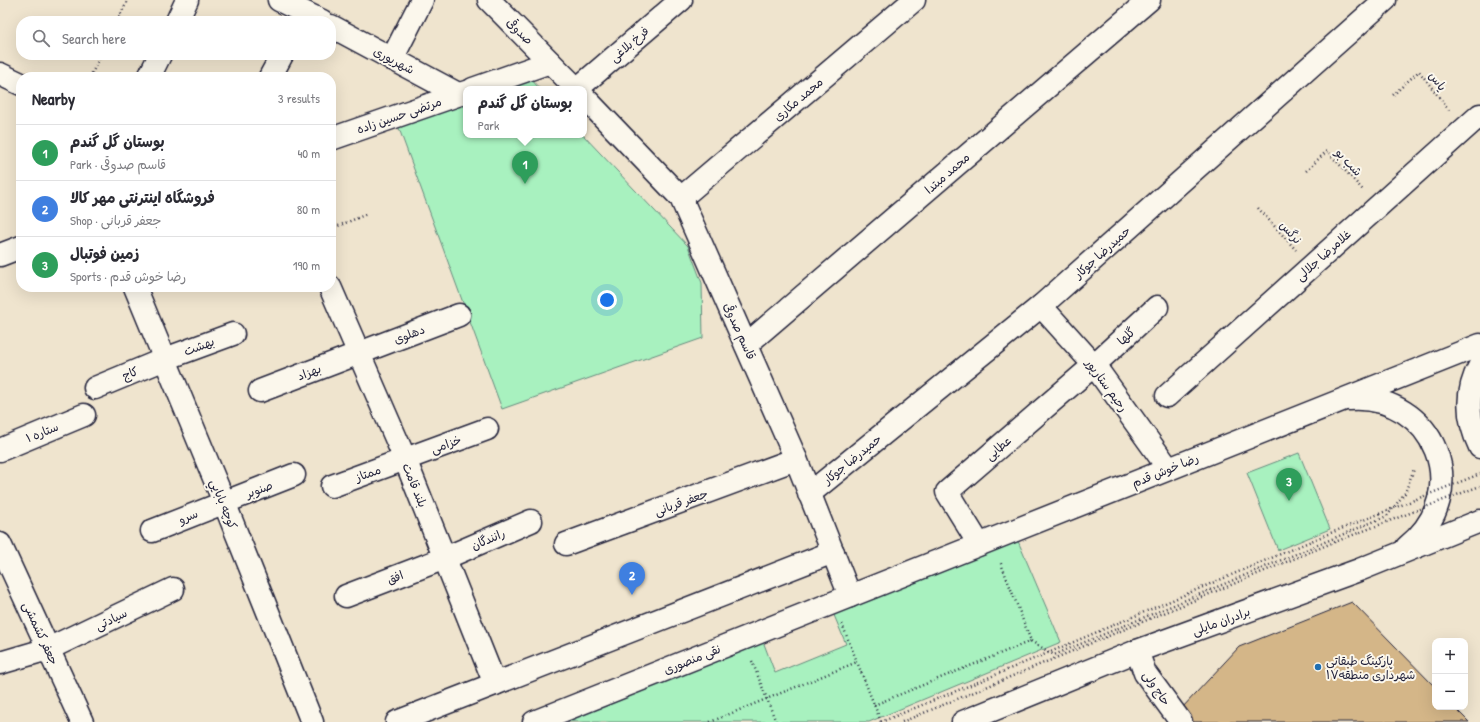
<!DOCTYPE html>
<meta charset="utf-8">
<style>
:root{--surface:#fff;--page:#f7f7f7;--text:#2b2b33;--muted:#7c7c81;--line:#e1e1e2;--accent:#111827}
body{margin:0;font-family:"Patrick Hand","Playpen Sans Arabic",sans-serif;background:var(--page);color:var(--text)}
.controls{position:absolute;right:12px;bottom:12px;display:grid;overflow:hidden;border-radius:8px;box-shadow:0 4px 16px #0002}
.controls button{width:36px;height:36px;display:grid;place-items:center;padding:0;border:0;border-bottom:1px solid var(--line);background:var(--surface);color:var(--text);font:20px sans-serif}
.you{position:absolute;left:607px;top:300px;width:14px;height:14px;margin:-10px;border:3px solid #fff;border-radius:50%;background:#1a73e8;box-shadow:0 0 0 6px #1a73e833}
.badge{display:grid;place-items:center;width:26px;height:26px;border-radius:50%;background:var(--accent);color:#fff;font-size:13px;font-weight:700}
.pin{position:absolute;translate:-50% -33px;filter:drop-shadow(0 1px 2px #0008)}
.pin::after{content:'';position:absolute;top:21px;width:14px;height:12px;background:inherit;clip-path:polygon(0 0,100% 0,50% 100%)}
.popup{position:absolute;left:463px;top:86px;width:124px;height:52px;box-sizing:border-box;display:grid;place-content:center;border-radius:8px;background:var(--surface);filter:drop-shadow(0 1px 3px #0005);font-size:13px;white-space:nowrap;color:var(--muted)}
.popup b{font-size:15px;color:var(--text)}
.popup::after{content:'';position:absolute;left:50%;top:100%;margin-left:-8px;border:8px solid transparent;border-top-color:var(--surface)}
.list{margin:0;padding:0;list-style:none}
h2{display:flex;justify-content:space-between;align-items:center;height:52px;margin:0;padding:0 16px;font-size:17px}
h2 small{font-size:13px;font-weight:400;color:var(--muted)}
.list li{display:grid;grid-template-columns:26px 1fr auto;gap:12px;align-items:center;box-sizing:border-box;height:56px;padding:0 16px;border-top:1px solid var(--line)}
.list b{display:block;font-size:15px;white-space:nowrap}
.list p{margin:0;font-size:13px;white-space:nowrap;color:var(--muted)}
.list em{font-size:13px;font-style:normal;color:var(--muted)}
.icon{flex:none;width:22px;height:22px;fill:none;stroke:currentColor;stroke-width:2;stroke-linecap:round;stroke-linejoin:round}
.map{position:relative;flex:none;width:1480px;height:722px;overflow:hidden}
.search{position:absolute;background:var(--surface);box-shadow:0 4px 16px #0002;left:16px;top:16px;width:320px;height:44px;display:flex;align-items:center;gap:10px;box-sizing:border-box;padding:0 14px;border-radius:16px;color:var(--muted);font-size:15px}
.panel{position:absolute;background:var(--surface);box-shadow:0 4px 16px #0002;left:16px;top:72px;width:320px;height:220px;border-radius:16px}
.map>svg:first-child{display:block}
</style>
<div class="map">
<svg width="1480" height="722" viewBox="0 0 1480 722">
<rect width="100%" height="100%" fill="#efe4ce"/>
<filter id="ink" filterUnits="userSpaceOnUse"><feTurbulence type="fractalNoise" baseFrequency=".025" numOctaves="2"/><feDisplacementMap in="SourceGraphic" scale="8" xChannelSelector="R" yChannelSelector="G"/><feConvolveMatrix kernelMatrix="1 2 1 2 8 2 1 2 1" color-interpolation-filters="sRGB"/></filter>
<g filter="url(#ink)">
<g fill="#a8f1bf" stroke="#658a7d">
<path d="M529,77L540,89H494Z"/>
<path d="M466,99V135H583L688,246L702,283L703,338L502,409L397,123Z"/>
<path d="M1299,453L1330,529L1278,550L1247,473Z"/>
<path d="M1015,534L1061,642L869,722H550L761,636L775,673L846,644L831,608Z"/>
</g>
<path fill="#d4b688" stroke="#22223b" d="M1352,602L1435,687V707H1454L1469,722H1190L1181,709L1239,647Z"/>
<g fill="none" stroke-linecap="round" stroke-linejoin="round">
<defs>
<g id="minor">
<path d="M279,0L322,21"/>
<path d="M489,0L550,62"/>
<path d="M177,21L187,0"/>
<path d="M331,26L458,94"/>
<path d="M392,59L422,0"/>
<path d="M149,77L160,55"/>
<path d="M270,77L282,55"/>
<path d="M577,89L681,0"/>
<path d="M681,198L914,0"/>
<path d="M135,287L224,502L312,722"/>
<path d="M330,287L405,459L495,684"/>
<path d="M1041,306L1094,365L1168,468"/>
<path d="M746,345L1149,0"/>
<path d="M95,388L165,359L233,334"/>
<path d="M260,391L459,315"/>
<path d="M1167,396L1480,115"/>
<path d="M0,450L84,415"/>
<path d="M332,486L487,429"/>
<path d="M809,494L1041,306L1385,0"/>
<path d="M152,531L294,475"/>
<path d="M566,544L796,459"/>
<path d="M979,544L947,492L1094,365L1157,307"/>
<path d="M346,596L445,558L531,521"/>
<path d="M48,649L173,589"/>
<path d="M1137,651L1145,673L1181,722"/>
<path d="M397,722L833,552"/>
</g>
<g id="tertiary">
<path d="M0,74L21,84"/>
<path d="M473,89L550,62L577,89"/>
<path d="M584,97L681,198L796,459L850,596"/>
<path d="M331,139L466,92"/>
<path d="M0,255L21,247"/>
<path d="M1480,365C1465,392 1467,420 1480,447"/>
<path d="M1349,399C1435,393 1475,493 1407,547"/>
<path d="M0,544L82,722"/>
<path d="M0,663L48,649"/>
<path d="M534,722L1480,345"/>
<path d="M963,722L1137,651L1359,570L1480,521"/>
</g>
</defs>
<use href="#minor" stroke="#22223b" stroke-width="25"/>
<use href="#tertiary" stroke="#22223b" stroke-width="25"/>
<g stroke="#22223b" stroke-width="2.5" stroke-dasharray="1 3" stroke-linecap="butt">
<path d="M117,21L128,0"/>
<path d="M90,77L101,55"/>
<path d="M1393,95L1419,71L1449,110"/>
<path d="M1306,171L1327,151L1363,190"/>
<path d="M1258,208L1296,250"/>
<path d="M331,229L367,214"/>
<path d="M842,624L881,722"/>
<path d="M1031,641L1054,655L1387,516L1405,493L1414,469"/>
<path d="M752,661L776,722"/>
<path d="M874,705L1031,641L1000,561"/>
<path d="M710,722L857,662"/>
</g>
<use href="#minor" stroke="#fbf7ec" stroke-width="22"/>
<use href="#tertiary" stroke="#fbf7ec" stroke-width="22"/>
<g stroke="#22223b" stroke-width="2.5" stroke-dasharray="1 3" stroke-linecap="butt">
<path d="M881,722L1036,658L1323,536L1480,474"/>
<path d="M902,722L1327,545L1480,486"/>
</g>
</g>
</g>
<circle fill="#1f6fb2" stroke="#fbf7ec" stroke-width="1.5" cx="1318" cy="667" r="4"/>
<g text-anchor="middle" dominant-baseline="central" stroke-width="4" stroke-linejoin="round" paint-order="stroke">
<g font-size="12" fill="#22223b" stroke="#fbf7ec">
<text transform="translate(520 31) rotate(45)">صدوقی</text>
<text transform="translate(629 44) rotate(-41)">فرخ بلاغی</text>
<text transform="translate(394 60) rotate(28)">شهریوری</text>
<text transform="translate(1438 81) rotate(53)">یاس</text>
<text transform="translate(798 99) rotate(-40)">محمد مکاری</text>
<text transform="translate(399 115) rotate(-19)">مرتضی حسین زاده</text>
<text transform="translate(1349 162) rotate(47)">شب بو</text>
<text transform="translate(947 173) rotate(-41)">محمد مبتدا</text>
<text transform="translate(1291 232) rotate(48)">نرگس</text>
<text transform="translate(1102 252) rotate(-42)">حمیدرضا جوکار</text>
<text transform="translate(1323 255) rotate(-42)">غلامرضا جلالی</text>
<text transform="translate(740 331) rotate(66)">قاسم صدوقی</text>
<text transform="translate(409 334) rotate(-21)">دهلوی</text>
<text transform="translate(1126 336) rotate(-43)">گلها</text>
<text transform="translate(199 346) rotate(-21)">بهشت</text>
<text transform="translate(309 372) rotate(-21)">بهزاد</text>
<text transform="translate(130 373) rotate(-22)">کاج</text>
<text transform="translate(1107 385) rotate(54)">رحیم ستارپور</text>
<text transform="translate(42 432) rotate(-22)">ستاره ۱</text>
<text transform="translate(446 444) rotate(-20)">خزامی</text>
<text transform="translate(998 448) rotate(-41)">عطایی</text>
<text transform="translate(852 459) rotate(-39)">حمیدرضا جوکار</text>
<text transform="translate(1165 470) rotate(-22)">رضا خوش قدم</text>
<text transform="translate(368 473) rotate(-20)">ممتاز</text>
<text transform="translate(415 485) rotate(68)">بلند قامت</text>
<text transform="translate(259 489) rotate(-21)">صنوبر</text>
<text transform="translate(681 502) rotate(-20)">جعفر قربانی</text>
<text transform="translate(224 504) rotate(68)">كوچه بابايي</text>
<text transform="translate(188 516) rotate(-22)">سرو</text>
<text transform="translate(488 539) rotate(-23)">رانندگان</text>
<text transform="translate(395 577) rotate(-21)">افق</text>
<text transform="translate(111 619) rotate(-26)">سیادتی</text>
<text transform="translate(1221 621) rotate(-20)">برادران مایلی</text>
<text transform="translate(41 633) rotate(65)">جعفر کشمشی</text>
<text transform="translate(692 659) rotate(-22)">نقی منصوری</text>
<text transform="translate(1157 688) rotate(56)">حاج ولی</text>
</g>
<g font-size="12" fill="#22223b" stroke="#fbf7ec" text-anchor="start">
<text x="1326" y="660">پارکینگ طبقاتی<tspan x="1326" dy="14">شهرداری منطقه۱۷</tspan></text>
</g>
</g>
</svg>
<div class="controls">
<button>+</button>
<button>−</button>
</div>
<div class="you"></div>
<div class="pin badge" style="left:525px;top:184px;background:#2e9e5b">1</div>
<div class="popup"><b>بوستان گل گندم</b>Park</div>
<div class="pin badge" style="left:632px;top:595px;background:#3f7fe0">2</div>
<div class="pin badge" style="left:1289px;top:501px;background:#2e9e5b">3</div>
<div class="search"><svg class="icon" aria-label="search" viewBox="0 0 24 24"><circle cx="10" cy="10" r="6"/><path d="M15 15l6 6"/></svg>Search here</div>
<section class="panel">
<h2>Nearby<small>3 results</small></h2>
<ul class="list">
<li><span class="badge" style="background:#2e9e5b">1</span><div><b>بوستان گل گندم</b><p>Park · قاسم صدوقی</p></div><em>40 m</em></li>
<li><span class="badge" style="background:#3f7fe0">2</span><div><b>فروشگاه اینترنتی مهر کالا</b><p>Shop · جعفر قربانی</p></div><em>80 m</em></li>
<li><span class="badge" style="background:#2e9e5b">3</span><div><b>زمین فوتبال</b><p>Sports · رضا خوش قدم</p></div><em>190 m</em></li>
</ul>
</section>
</div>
